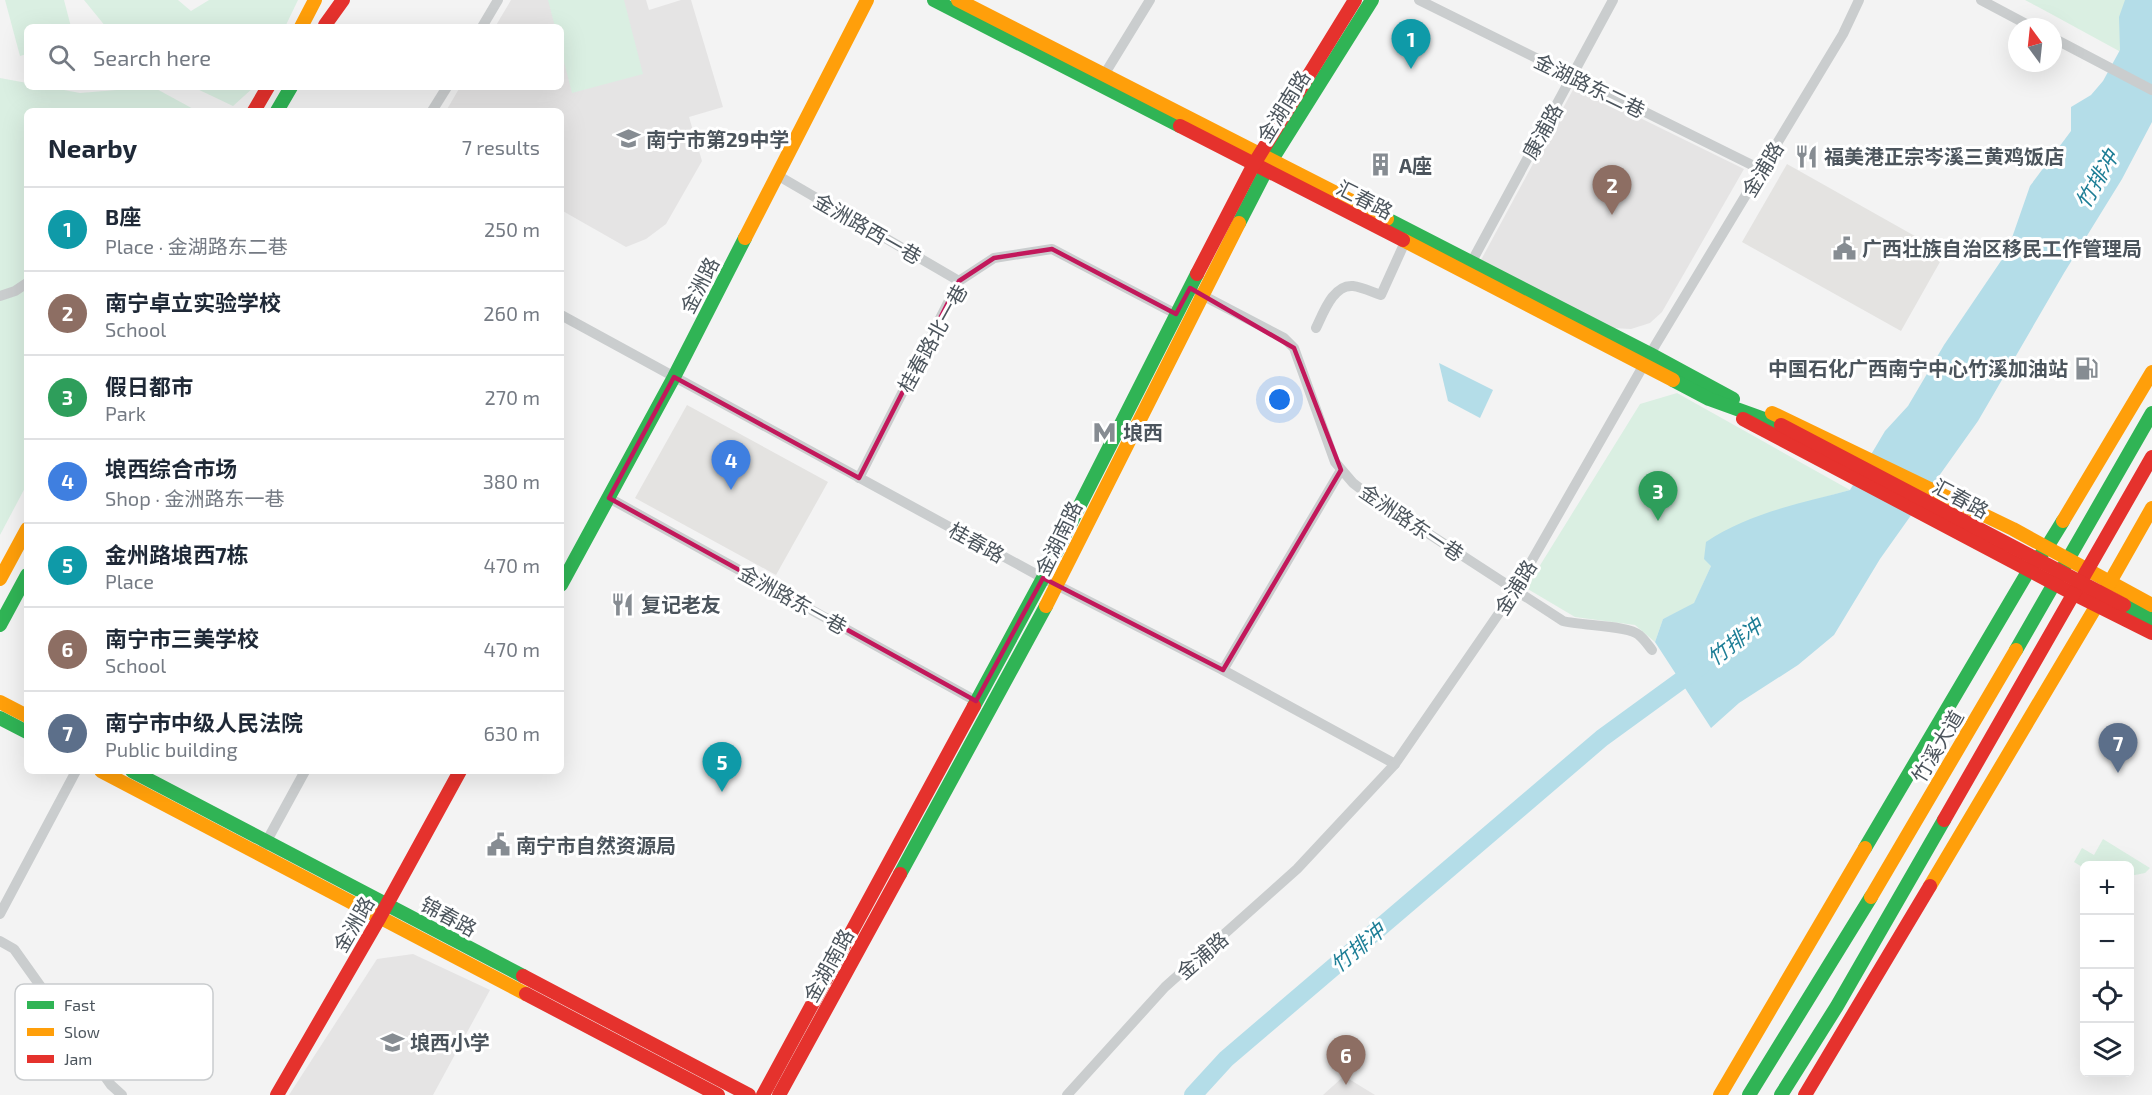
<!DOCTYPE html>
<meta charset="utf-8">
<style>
:root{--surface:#fff;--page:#f2f2f3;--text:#1f2937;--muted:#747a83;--line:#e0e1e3;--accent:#868c92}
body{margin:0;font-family:"Exo 2","Noto Sans SC",sans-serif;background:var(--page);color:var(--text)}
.controls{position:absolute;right:18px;bottom:18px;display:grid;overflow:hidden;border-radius:9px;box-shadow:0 6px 24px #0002}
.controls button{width:54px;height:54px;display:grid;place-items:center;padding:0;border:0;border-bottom:2px solid var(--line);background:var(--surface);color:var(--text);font:30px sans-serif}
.compass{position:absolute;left:2008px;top:18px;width:54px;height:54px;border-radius:50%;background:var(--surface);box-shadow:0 6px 24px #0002;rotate:345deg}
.you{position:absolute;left:1280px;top:400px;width:21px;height:21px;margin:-15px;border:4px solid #fff;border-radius:50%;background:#1a73e8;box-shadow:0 0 0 9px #1a73e833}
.badge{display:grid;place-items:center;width:39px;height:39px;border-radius:50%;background:var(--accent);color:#fff;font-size:20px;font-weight:700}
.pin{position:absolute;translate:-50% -50px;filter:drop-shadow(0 2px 3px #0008)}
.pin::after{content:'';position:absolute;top:32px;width:21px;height:18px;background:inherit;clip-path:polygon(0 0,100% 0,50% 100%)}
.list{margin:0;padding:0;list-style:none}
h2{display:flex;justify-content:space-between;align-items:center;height:78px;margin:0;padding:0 24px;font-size:26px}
h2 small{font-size:20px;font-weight:400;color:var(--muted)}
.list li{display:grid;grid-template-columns:39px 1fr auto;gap:18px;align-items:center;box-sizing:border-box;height:84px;padding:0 24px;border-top:2px solid var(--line)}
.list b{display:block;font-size:22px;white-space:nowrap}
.list p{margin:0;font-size:20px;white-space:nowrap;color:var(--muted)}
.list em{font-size:20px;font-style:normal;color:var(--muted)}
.icon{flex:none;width:33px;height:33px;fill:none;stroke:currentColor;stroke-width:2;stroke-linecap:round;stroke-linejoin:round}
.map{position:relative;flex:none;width:2152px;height:1095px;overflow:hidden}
.search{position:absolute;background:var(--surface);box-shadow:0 6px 24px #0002;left:24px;top:24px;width:540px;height:66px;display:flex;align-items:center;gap:15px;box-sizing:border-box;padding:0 21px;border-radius:9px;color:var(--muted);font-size:22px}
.panel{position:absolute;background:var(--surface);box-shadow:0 6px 24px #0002;left:24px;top:108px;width:540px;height:666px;border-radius:9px}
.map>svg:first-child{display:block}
</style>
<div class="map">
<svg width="2152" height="1095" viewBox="0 0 2152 1095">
<rect width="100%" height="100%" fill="#f3f3f3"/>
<g fill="#e4e3e1">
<path d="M1787,164L1945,253L1901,331L1742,242Z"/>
<path d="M687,405L828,482L776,575L635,498Z"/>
</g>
<g fill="#e5e4e4">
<path d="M511,0H646L649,10L681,0H691L723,107L689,117L702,161L666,224L646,239L626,247L561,210V111H446L460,87H561V27H495Z"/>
<path d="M1575,86L1744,169L1662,312L1650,323L1631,329L1612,328L1481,260Z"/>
<path d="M413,954L490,990L433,1095H289L377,959Z"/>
<path d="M1344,1076L1375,1095H1323Z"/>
</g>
<g fill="#daefe2">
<path d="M5,0H64L71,27H27V54L20,56Z"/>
<path d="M84,0H178L191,11L209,0H298L285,27H106Z"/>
<path d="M548,0H624L643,74L572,93L561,50V27H555Z"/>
<path d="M2025,0H2152V69L2042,9Z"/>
<path d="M0,78L27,83V87H48L80,93L153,87L197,111H27V484L0,535Z"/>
<path d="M193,87H254L233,106Z"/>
<path d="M1677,393L1850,490L1775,511L1711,566L1694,604L1663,619L1655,642L1635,625L1575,617L1526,588L1640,404Z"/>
<path d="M2103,839L2150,868L2145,873L2130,876V866H2084V868L2074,862L2082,848L2094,855Z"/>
</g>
<g fill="#b4dde8">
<path d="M2125,0H2152V122L2122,179L2064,273L1978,421L1880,559L1834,635L1798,665L1739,703L1711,728L1655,642L1663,619L1694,603L1711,566L1704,559L1706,542C1748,513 1802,503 1850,490L1885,431L1908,406L1944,345L2007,252L2030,186L2071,131V107L2091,95L2103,81L2120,50L2119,17Z"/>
<path d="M1439,363L1493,390L1480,418L1448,401Z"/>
</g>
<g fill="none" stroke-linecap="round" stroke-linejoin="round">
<path stroke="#b4dde8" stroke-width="18" d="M1193,1095L1226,1059L1602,738L1701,666"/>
<g stroke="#cacdce" stroke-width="10">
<path d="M1419,0L1762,170"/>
<path d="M1981,0L2032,27"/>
<path d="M482,27L498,0"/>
<path d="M2053,38L2152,90"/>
<path d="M1104,75L1150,0"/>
<path d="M432,111L447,87"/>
<path d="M777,175L959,281"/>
<path d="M1471,263L1613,0"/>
<path d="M1198,293L1284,338L1294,348L1335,462L1353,483L1366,493L1563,621C1581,626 1628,625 1639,635C1644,639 1648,645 1652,650"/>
<path d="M0,296L15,291L27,283"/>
<path d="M561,315L1043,578L1223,670L1395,764"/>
<path d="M1316,328C1323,314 1333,284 1353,286C1362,287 1372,292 1381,295L1405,242"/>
<path d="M859,478L959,281L994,258L1052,249L1176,314"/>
<path d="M609,498L976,701"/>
<path d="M1223,670L1341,470"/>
<path d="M264,846L305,771"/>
<path d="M0,914L76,771"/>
<path d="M0,941L14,949L111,1085L122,1095"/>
<path d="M1067,1095L1165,987L1297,869L1395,764L1515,590L1650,354L1843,34L1859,0"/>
</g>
<g stroke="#30b455" stroke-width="14">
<path d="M934,0L1180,126"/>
<path d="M277,111L291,87"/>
<path d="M1387,219L1650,354L1733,399"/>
<path d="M1239,223L1271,161L1372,0"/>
<path d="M1673,380L1709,399L1781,425"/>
<path d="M561,585L674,377L745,238"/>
<path d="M2124,605L2152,620"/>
<path d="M0,625L27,575"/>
<path d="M2016,650L2152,413"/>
<path d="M974,706L1043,578L1197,274"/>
<path d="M0,718L27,732"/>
<path d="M132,771L523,976"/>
<path d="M1865,848L2029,570L2047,547L2063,521"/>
<path d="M900,874L1046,606"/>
<path d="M1749,1095L1871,897"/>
<path d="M1781,1095L1837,1006L1944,820"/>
</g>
<g stroke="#ff9f0a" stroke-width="14">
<path d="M958,0L1387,219"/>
<path d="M301,27L315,0"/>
<path d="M745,238L867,0"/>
<path d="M1403,240L1673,380"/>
<path d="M1772,413L2013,529L2152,605"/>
<path d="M2063,521L2152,372"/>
<path d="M0,579L27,529"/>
<path d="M1046,606L1239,223"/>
<path d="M0,702L27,716"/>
<path d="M101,771L526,994"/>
<path d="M1930,886L2097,605L2152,508"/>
<path d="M1871,897L2016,650"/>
<path d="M1720,1095L1865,848"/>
</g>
<g stroke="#e5322d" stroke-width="14">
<path d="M325,25L343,0"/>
<path d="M254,111L268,87"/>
<path d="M1180,126L1403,240"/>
<path d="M1197,274L1254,164L1355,0"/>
<path d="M1743,419L2074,594L2152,633"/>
<path d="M1944,820L2152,457"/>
<path d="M523,976L749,1095"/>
<path d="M526,994L718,1095"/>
<path d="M277,1095L380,917L460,771"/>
<path d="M763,1095L974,706"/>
<path d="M779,1095L900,874"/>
<path d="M1805,1095L1930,886"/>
</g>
<path stroke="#e5322d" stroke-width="14" d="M1781,425L2124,605"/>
</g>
<path fill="none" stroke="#c2185b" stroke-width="4.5" stroke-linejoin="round" d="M1052,249L1176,314L1190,288L1294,348L1341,470L1223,670L1043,578L976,701L609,498L674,377L859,478L959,281L994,258Z"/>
<defs>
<symbol id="school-bare" viewBox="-9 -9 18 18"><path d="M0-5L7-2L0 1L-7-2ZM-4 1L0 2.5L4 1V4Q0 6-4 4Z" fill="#868c92" stroke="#fff" stroke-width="2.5" paint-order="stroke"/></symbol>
<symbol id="restaurant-bare" viewBox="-9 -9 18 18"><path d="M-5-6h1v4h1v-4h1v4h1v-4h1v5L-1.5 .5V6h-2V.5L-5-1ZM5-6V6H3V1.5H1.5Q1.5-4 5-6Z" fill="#868c92" stroke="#fff" stroke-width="2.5" paint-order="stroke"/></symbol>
<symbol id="building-bare" viewBox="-9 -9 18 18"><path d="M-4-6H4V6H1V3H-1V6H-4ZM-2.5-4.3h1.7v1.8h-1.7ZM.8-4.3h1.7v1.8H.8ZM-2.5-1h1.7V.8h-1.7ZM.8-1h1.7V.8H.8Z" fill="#868c92" stroke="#fff" stroke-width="2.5" paint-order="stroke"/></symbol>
<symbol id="civic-bare" viewBox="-9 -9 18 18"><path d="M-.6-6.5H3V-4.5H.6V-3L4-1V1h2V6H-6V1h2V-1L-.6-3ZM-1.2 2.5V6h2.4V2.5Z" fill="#868c92" stroke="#fff" stroke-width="2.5" paint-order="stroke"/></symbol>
<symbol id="fuel-bare" viewBox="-9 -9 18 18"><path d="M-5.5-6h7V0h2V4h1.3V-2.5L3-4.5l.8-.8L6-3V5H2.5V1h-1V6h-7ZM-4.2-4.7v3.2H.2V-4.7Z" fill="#868c92" stroke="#fff" stroke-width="2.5" paint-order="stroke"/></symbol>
<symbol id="metro-bare" viewBox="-9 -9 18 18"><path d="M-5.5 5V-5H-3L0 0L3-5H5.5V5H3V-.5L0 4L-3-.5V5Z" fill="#868c92" stroke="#fff" stroke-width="2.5" paint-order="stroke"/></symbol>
</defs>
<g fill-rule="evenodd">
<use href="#school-bare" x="612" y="122" width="33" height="33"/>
<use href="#restaurant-bare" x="1790" y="140" width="33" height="33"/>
<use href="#building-bare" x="1364" y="148" width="33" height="33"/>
<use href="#civic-bare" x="1828" y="232" width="33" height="33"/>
<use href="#fuel-bare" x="2070" y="352" width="33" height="33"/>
<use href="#metro-bare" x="1088" y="416" width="33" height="33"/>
<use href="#restaurant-bare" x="606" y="588" width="33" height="33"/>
<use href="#civic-bare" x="482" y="828" width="33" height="33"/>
<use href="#school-bare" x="376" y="1026" width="33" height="33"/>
</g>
<g text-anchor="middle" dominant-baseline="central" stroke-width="6" stroke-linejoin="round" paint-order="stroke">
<g font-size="20" fill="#4c555d" stroke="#fff">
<text transform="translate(1590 85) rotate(26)">金湖路东二巷</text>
<text transform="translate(1283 106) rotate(-58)">金湖南路</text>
<text transform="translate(1542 131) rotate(-61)">康浦路</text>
<text transform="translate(1762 169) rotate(-59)">金浦路</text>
<text transform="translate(1365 199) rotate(27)">汇春路</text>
<text transform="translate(868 228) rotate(30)">金洲路西一巷</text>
<text transform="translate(699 285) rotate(-63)">金洲路</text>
<text transform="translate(932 338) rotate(-61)">桂春路北一巷</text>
<text transform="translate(1961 498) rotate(28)">汇春路</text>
<text transform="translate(1412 522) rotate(34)">金洲路东一巷</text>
<text transform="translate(1058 538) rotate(-64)">金湖南路</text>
<text transform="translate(977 542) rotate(29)">桂春路</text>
<text transform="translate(1515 587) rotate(-58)">金浦路</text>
<text transform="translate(793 599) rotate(29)">金洲路东一巷</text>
<text transform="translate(1937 746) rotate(-59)">竹溪大道</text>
<text transform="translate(449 916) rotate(28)">锦春路</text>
<text transform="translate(353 924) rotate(-60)">金洲路</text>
<text transform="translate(1202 955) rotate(-41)">金浦路</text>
<text transform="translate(828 965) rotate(-61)">金湖南路</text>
</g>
<g font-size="20" font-weight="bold" fill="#4c555d" stroke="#fff" text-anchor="start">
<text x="646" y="139">南宁市第29中学</text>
<text x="1824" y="156">福美港正宗岑溪三黄鸡饭店</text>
<text x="1399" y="165">A座</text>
<text x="1862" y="248">广西壮族自治区移民工作管理局</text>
<text x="2068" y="368" text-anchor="end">中国石化广西南宁中心竹溪加油站</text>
<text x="1123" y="432">埌西</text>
<text x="641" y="604">复记老友</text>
<text x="516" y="845">南宁市自然资源局</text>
<text x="410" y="1042">埌西小学</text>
</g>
<g font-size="21" font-style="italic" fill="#1d7e96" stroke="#fff">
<text transform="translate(2096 179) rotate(-60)">竹排冲</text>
<text transform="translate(1734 641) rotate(-37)">竹排冲</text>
<text transform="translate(1357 947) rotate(-40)">竹排冲</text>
</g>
</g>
<rect x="15" y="984" width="198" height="96" rx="9" fill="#fff" stroke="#c9ccce" stroke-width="1.5"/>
<rect x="27" y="1001" width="27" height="8" fill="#30b455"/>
<rect x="27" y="1028" width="27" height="8" fill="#ff9f0a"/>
<rect x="27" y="1055" width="27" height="8" fill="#e5322d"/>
<g font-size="16" fill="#4c555d">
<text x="64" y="1011">Fast</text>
<text x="64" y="1038">Slow</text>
<text x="64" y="1065">Jam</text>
</g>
</svg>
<div class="controls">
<button>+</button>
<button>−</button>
<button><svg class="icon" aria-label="locate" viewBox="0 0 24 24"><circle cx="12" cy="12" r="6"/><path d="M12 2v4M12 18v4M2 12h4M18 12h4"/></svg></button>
<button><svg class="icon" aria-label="layers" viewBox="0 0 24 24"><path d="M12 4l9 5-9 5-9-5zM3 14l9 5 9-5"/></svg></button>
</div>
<svg class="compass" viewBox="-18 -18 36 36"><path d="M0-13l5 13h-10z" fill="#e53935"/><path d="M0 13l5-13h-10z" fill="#747a83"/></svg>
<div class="you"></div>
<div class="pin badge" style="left:1411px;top:69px;background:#0f9aa8">1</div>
<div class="pin badge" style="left:1612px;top:215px;background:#8d6e63">2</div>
<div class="pin badge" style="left:1658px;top:521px;background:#2e9e5b">3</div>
<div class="pin badge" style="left:731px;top:490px;background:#3f7fe0">4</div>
<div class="pin badge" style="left:722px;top:792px;background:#0f9aa8">5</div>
<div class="pin badge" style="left:1346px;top:1085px;background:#8d6e63">6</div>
<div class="pin badge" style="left:2118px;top:773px;background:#5c6f8a">7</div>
<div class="search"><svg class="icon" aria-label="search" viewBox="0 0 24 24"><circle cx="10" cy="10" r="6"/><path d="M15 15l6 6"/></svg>Search here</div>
<section class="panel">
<h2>Nearby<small>7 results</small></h2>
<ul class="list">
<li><span class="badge" style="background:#0f9aa8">1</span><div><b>B座</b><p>Place · 金湖路东二巷</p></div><em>250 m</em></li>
<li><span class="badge" style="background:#8d6e63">2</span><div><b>南宁卓立实验学校</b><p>School</p></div><em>260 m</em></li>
<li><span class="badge" style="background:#2e9e5b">3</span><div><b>假日都市</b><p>Park</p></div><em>270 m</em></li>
<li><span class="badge" style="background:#3f7fe0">4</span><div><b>埌西综合市场</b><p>Shop · 金洲路东一巷</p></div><em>380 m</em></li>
<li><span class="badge" style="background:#0f9aa8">5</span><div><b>金州路埌西7栋</b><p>Place</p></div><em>470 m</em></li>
<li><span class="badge" style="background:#8d6e63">6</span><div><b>南宁市三美学校</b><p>School</p></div><em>470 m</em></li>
<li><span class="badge" style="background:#5c6f8a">7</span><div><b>南宁市中级人民法院</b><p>Public building</p></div><em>630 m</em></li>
</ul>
</section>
</div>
